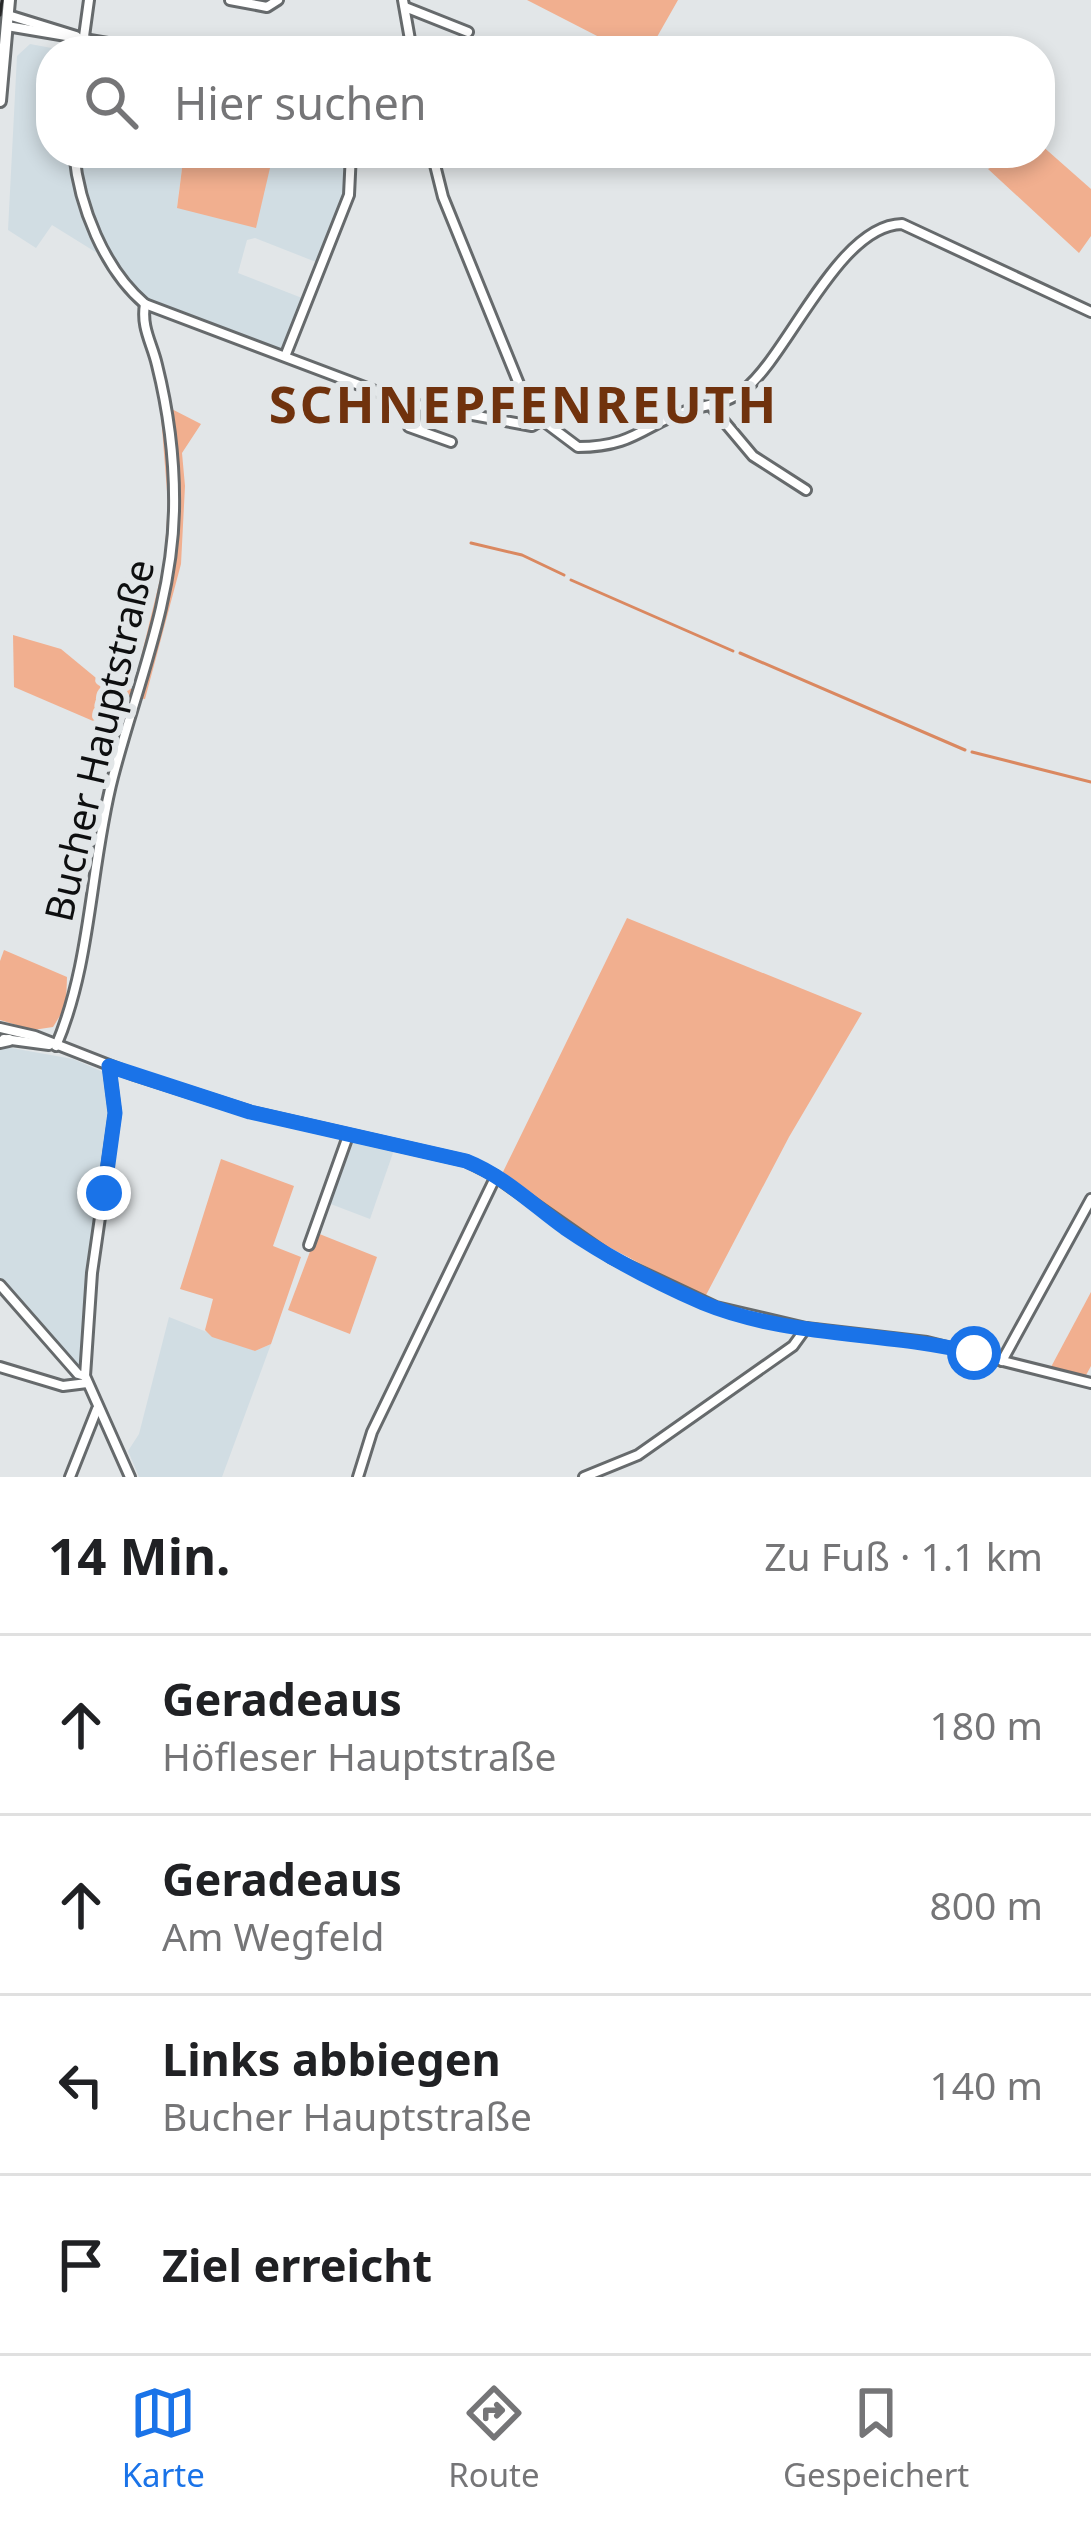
<!DOCTYPE html>
<html lang="de">
<meta charset="utf-8">
<style>
:root{--surface:#fff;--page:#f6f6f6;--text:#202124;--muted:#757577;--line:#e0e0e0;--accent:#1a73e8}
body{margin:0;font-family:"Noto Sans",sans-serif;background:var(--page);color:var(--text)}
.stop{position:absolute;width:36px;height:36px;margin:-27px;border:9px solid #1a73e8;border-radius:50%;background:#fff}
.stop.end{background:#1a73e8;border-color:#fff;box-shadow:0 3px 12px #0008}
.list{margin:0;padding:0;list-style:none}
h2{display:flex;justify-content:space-between;align-items:center;height:156px;margin:0;padding:0 48px;font-size:51px}
h2 small{font-size:39px;font-weight:400;color:var(--muted)}
.list li{display:grid;grid-template-columns:78px 1fr auto;gap:36px;align-items:center;box-sizing:border-box;height:180px;padding:0 48px;border-top:3px solid var(--line)}
.list b{display:block;font-size:45px;white-space:nowrap}
.list p{margin:0;font-size:39px;white-space:nowrap;color:var(--muted)}
.list em{font-size:39px;font-style:normal;color:var(--muted)}
.icon{flex:none;width:66px;height:66px;fill:none;stroke:currentColor;stroke-width:2;stroke-linecap:round;stroke-linejoin:round}
.map{position:relative;flex:none;width:1091px;height:1477px;overflow:hidden}
.search{position:absolute;background:var(--surface);box-shadow:0 6px 18px #0003;left:36px;right:36px;top:36px;height:132px;display:flex;align-items:center;gap:30px;box-sizing:border-box;padding:0 42px;border-radius:48px;color:var(--muted);font-size:45px}
.sheet{height:876px;background:var(--surface)}
nav{display:flex;justify-content:space-around;align-items:center;box-sizing:border-box;height:168px;border-top:3px solid var(--line);background:var(--surface);font-size:33px;color:var(--muted)}
nav a{display:grid;justify-items:center;gap:6px}
nav .on{color:var(--accent)}
.map>svg:first-child{display:block}
</style>
<div class="map">
<svg width="1091" height="1477" viewBox="0 0 1091 1477">
<rect width="100%" height="100%" fill="#e2e6e8"/>
<g fill="#d1dde3" fill-rule="evenodd">
<path d="M30,44L68,51H51V153H184L177,207L272,155L266,153H353L354,182L337,230L283,351L143,301L110,261L52,225L36,248L8,230L17,56ZM255,238L316,262L302,298L238,273L247,240Z"/>
<path d="M6,1047L73,1059L108,1074L115,1102L92,1273L85,1376L0,1280V1048Z"/>
<path d="M351,1139L394,1150L370,1219L328,1203Z"/>
<path d="M169,1317L255,1351L271,1344L222,1477H139L128,1451L139,1434Z"/>
</g>
<g fill="#f1af8f">
<path d="M527,0H678L649,51H598L603,39Z"/>
<path d="M1040,144L1091,189V236L1079,253L988,169L1020,153H1040Z"/>
<path d="M184,153L273,155L256,228L177,208Z"/>
<path d="M160,403L201,424L182,453L185,486L181,564L145,699C131,698 118,693 113,679L133,690L164,563L168,504Z"/>
<path d="M13,635L61,649L130,706L121,733L14,687Z"/>
<path d="M627,918L862,1013L789,1137L705,1297L597,1241L502,1174Z"/>
<path d="M4,950L67,977L66,1006L53,1027L33,1030L0,1020V961Z"/>
<path d="M221,1159L294,1186L273,1246L301,1257L271,1344L255,1351L212,1337L205,1330L213,1299L180,1289Z"/>
<path d="M317,1233L377,1257L350,1334L288,1310Z"/>
<path d="M1091,1292V1366L1085,1377L1051,1367Z"/>
</g>
<g fill="none" stroke-linecap="round" stroke-linejoin="round">
<g stroke="#da8860" stroke-width="3">
<path d="M471,543L522,555L564,575"/>
<path d="M571,580L733,651"/>
<path d="M740,653L965,750"/>
<path d="M972,752L1091,782"/>
</g>
<defs>
<g id="minor">
<path d="M230,0L267,7L278,0"/>
<path d="M403,0L412,51"/>
<path d="M405,7L468,32"/>
<path d="M8,15L76,36"/>
<path d="M7,26L155,51"/>
<path d="M82,51L89,0"/>
<path d="M74,153C79,206 104,269 145,304L407,403L532,426L542,420"/>
<path d="M432,153L443,197L519,384L542,420L578,447C636,447 645,423 692,409C711,404 728,403 744,390C788,356 838,225 902,224L1091,312"/>
<path d="M286,354L349,195L351,153"/>
<path d="M711,406L753,456L806,490"/>
<path d="M409,427L451,442"/>
<path d="M422,431L428,408"/>
<path d="M0,1028L35,1036L132,1074L251,1112L466,1161L492,1174L612,1258L716,1307L806,1328L927,1342L1091,1383"/>
<path d="M4,1039L49,1045"/>
<path d="M56,1046C92,962 90,865 113,777C136,688 172,604 174,511C175,461 169,413 157,365C152,343 141,328 145,304"/>
<path d="M109,1066L115,1113L92,1273L85,1376L130,1477"/>
<path d="M309,1245L348,1136"/>
<path d="M0,1285L78,1374L85,1376"/>
<path d="M1002,1361L1091,1199"/>
<path d="M0,1367L63,1386L87,1383"/>
<path d="M70,1477L97,1409"/>
<path d="M358,1477L372,1432L496,1176"/>
<path d="M584,1477L638,1455L793,1346L806,1328"/>
</g>
<g id="major">
<path d="M0,101L9,0"/>
<path d="M0,1042L9,1040"/>
</g>
</defs>
<use href="#minor" stroke="#666a6c" stroke-width="14"/>
<use href="#major" stroke="#666a6c" stroke-width="16"/>
<use href="#minor" stroke="#fff" stroke-width="8"/>
<use href="#major" stroke="#fff" stroke-width="10"/>
<path stroke="#272829" stroke-width="3" d="M0,15L2,0"/>
</g>
<g fill="none" stroke-linecap="round" stroke-linejoin="round">
<path stroke="#1a73e8" stroke-width="15" d="M104,1193L115,1113L109,1066L250,1112L466,1161C504,1176 533,1205 565,1228C609,1258 655,1282 703,1303C788,1338 885,1331 974,1353"/>
</g>
<g text-anchor="middle" dominant-baseline="central" stroke-width="12" stroke-linejoin="round" paint-order="stroke">
<g font-size="39" fill="#0e0f10" stroke="#e2e6e8">
<text transform="translate(98 740) rotate(-77)">Bucher Hauptstraße</text>
</g>
<g font-size="51" font-weight="bold" letter-spacing="3" fill="#70320d" stroke="#e2e6e8">
<text x="524" y="403">SCHNEPFENREUTH</text>
</g>
</g>
</svg>
<div class="stop" style="left:974px;top:1353px"></div>
<div class="stop end" style="left:104px;top:1193px"></div>
<div class="search"><svg class="icon" aria-label="search" viewBox="0 0 24 24"><circle cx="10" cy="10" r="6"/><path d="M15 15l6 6"/></svg>Hier suchen</div>
</div>
<section class="sheet">
<h2>14 Min.<small>Zu Fuß · 1.1 km</small></h2>
<ul class="list">
<li><svg class="icon" aria-label="ahead" viewBox="0 0 24 24"><path d="M12 20V5M6 11l6-6 6 6"/></svg><div><b>Geradeaus</b><p>Höfleser Hauptstraße</p></div><em>180 m</em></li>
<li><svg class="icon" aria-label="ahead" viewBox="0 0 24 24"><path d="M12 20V5M6 11l6-6 6 6"/></svg><div><b>Geradeaus</b><p>Am Wegfeld</p></div><em>800 m</em></li>
<li><svg class="icon" aria-label="left" viewBox="0 0 24 24"><path d="M17 20v-9H6M10 6l-5 5 5 5"/></svg><div><b>Links abbiegen</b><p>Bucher Hauptstraße</p></div><em>140 m</em></li>
<li><svg class="icon" aria-label="arrive" viewBox="0 0 24 24"><path d="M6 21V4h12l-3 4 3 4H6"/></svg><div><b>Ziel erreicht</b></div></li>
</ul>
</section>
<nav>
<a class="on"><svg class="icon" aria-label="map" viewBox="0 0 24 24"><path d="M3 6l6-2 6 2 6-2v14l-6 2-6-2-6 2zM9 4v14M15 6v14"/></svg>Karte</a>
<a><svg class="icon" aria-label="directions" viewBox="0 0 24 24"><path d="M12 3l9 9-9 9-9-9zM9 14v-3h6M13 9l2 2-2 2"/></svg>Route</a>
<a><svg class="icon" aria-label="saved" viewBox="0 0 24 24"><path d="M7 4h10v16l-5-4-5 4z"/></svg>Gespeichert</a>
</nav>
